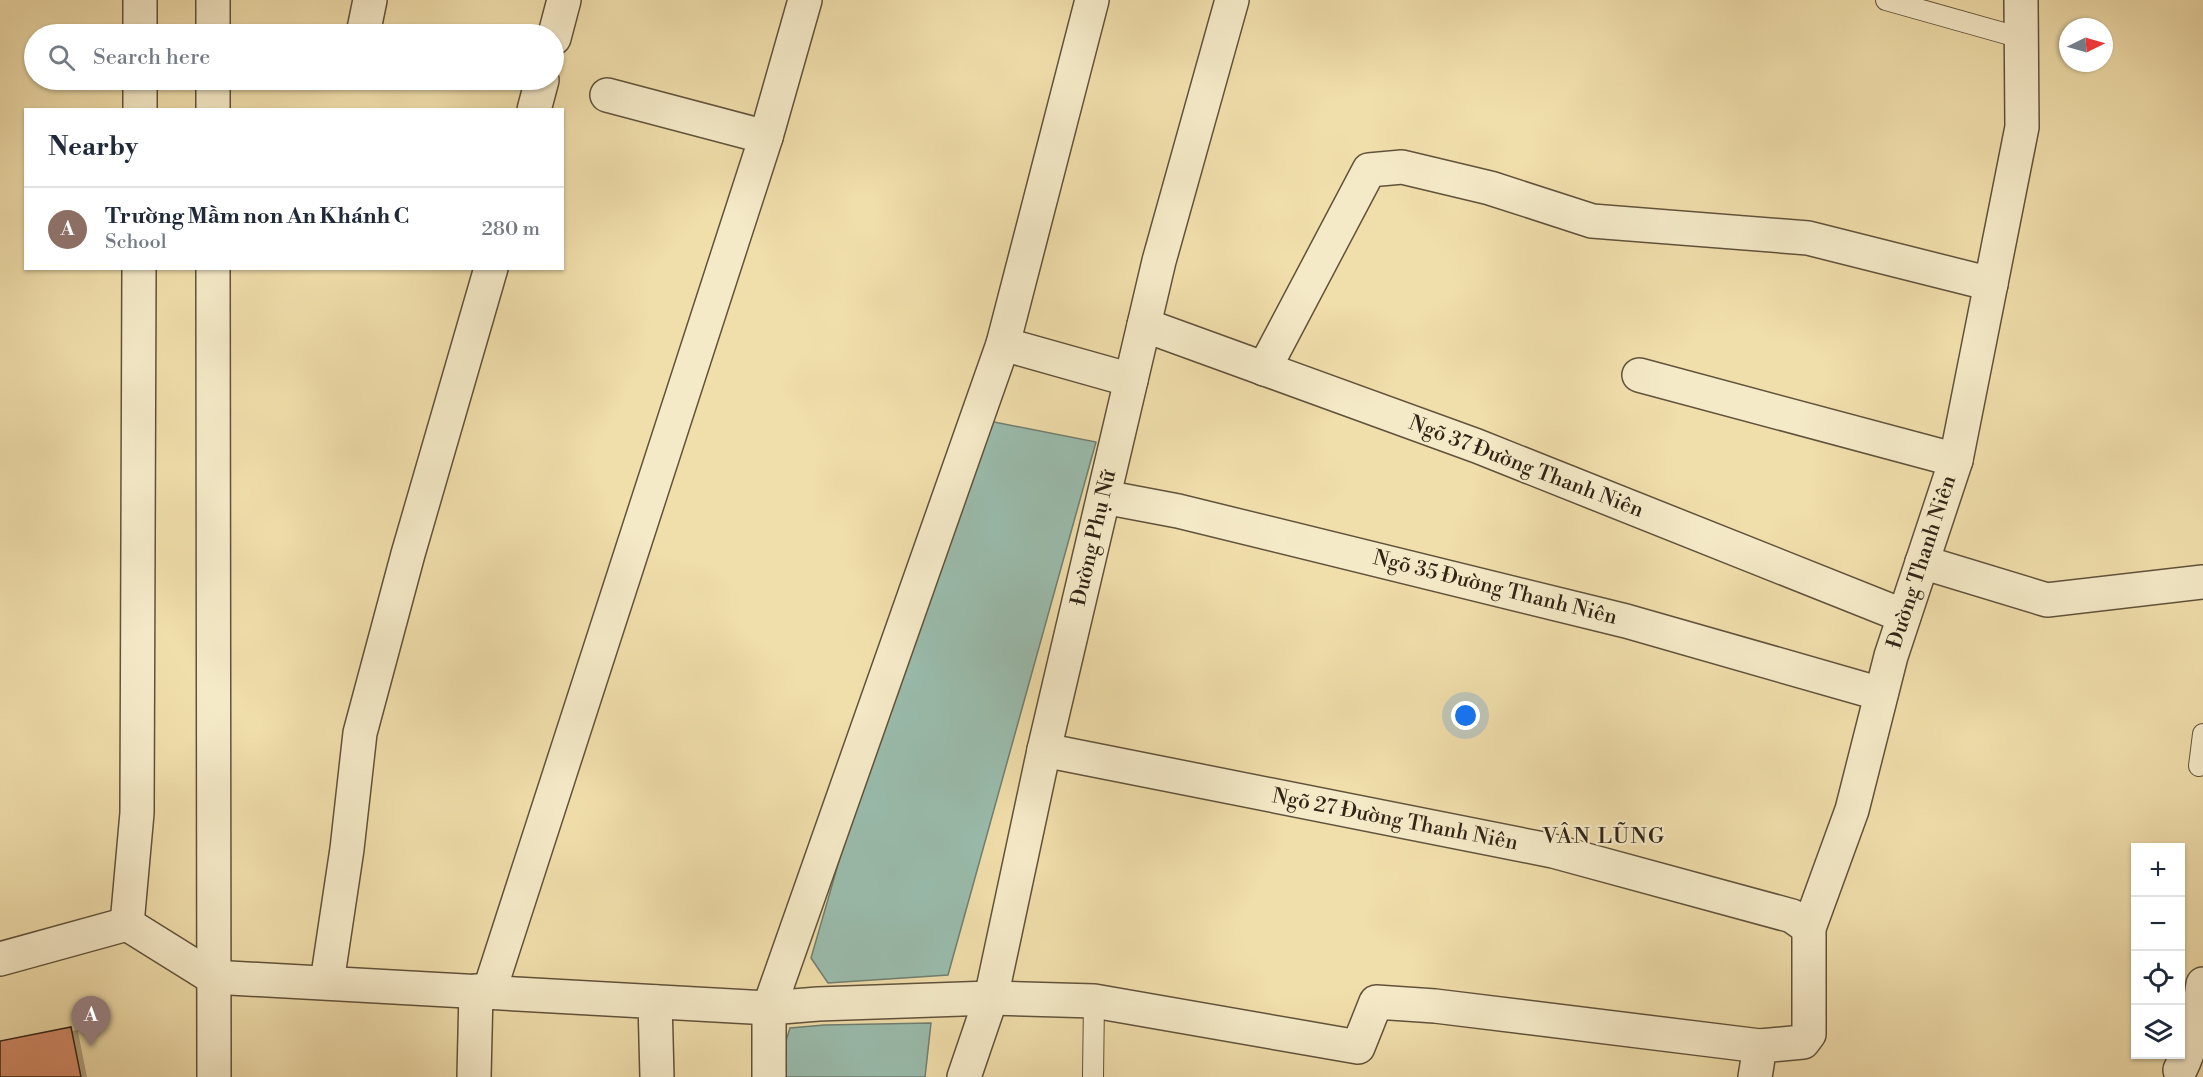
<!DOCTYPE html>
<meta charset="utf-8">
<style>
:root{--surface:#fff;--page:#f6f6f7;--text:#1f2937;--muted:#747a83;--line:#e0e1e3;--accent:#8f2418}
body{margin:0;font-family:"Libre Bodoni",serif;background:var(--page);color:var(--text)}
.controls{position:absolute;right:18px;bottom:18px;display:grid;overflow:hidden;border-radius:0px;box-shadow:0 2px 4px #0004}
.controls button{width:54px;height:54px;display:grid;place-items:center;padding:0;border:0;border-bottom:2px solid var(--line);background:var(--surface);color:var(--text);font:30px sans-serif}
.compass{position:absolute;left:2059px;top:18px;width:54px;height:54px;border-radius:50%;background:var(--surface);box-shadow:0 2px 4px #0004;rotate:85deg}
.you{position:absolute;left:1466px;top:716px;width:21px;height:21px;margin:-15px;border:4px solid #fff;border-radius:50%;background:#1a73e8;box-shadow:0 0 0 9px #1a73e833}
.badge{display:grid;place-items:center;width:39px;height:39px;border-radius:50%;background:var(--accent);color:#fff;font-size:20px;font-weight:700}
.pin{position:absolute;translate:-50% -50px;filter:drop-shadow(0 2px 3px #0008)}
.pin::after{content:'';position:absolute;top:32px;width:21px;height:18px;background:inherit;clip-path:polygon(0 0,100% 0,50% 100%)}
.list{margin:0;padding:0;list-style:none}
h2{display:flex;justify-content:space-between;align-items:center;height:78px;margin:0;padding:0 24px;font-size:26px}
h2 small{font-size:20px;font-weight:400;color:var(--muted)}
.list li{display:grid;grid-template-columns:39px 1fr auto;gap:18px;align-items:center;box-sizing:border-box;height:84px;padding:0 24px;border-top:2px solid var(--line)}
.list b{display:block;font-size:22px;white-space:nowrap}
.list p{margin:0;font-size:20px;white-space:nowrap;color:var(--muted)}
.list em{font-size:20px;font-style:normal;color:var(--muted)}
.icon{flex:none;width:33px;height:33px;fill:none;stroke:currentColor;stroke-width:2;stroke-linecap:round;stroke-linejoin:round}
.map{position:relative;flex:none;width:2203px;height:1077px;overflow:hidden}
.search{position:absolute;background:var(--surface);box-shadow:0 2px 4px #0004;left:24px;top:24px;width:540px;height:66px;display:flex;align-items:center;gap:15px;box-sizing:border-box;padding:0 21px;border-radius:33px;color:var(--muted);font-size:22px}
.panel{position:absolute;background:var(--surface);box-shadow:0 2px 4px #0004;left:24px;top:108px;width:540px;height:162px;border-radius:0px}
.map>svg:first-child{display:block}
</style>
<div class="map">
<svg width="2203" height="1077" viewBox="0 0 2203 1077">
<defs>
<filter id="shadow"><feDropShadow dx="6" dy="4" stdDeviation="0" flood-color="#0004"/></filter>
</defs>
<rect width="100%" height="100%" fill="#f0deab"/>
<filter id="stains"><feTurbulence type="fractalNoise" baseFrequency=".00333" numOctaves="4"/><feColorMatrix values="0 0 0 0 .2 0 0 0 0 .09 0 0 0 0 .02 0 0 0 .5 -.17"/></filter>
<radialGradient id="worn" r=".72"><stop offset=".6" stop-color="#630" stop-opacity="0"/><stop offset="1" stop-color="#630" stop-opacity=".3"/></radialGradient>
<g fill="#9abcad" stroke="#707f71" stroke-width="1.5">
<path d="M984,420L1096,442L948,975L828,983L811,958L945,494Z"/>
<path d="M931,1023L925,1077H779V1063L790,1028L824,1025Z"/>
</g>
<path fill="#d58c6a" stroke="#312416" stroke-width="1.5" filter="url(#shadow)" d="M71,1027L81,1077H0V1041Z"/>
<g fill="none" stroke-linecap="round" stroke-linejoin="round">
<defs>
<g id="service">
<path d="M1886,0L2021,38"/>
<path d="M2199,766L2203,734"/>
<path d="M1093,1077L1094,1001"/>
</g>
<g id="minor">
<path d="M140,34V0"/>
<path d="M213,34V0"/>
<path d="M363,34L370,0"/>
<path d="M554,38L564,0"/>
<path d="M607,95L766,137"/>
<path d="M140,110V80"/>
<path d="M213,110V80"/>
<path d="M534,110L542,80"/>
<path d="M213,268L214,1077"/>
<path d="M1144,325L1477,446L1904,616"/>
<path d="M1003,344L1131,380"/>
<path d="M1264,369L1369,170L1402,167L1490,188L1592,221L1808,238L1991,284"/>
<path d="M1639,375L1956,460"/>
<path d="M1104,497L1178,511L1626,621L1881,694"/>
<path d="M1922,562L2047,600L2203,582"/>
<path d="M1044,750L1553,851L1792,916L1809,928"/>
<path d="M127,924L137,813L139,268"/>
<path d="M0,959L127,924L212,977L769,1008L818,1004L991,998L1094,1001L1358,1047L1376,1002L1435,1006L1760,1046"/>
<path d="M327,982L347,849L360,733L408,554L491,268"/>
<path d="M489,992L766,137L805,0"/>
<path d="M655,1002L657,1077"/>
<path d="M2180,1070C2193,1044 2199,1013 2203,984"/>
<path d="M474,1077L476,991"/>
<path d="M769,1077V1008L1003,344L1092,0"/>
<path d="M964,1077L991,998L1044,750L1159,261L1232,0"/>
<path d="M1755,1077L1760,1046L1803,1042L1809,1034V928L1852,810L1891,656L1956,460L2022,127L2021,0"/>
</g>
</defs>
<use href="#service" stroke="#61523b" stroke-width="22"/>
<use href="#minor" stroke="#61523b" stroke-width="36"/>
<use href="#service" stroke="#f5eac8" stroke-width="20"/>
<use href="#minor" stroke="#f5eac8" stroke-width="33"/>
</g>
<g text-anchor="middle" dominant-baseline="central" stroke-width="4.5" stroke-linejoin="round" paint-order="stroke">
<g font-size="21" fill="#312416" stroke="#f5eac8">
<text transform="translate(1526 467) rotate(21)">Ngõ 37 Đường Thanh Niên</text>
<text transform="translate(1094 538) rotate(-77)">Đường Phụ Nữ</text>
<text transform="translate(1922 562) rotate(-72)">Đường Thanh Niên</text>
<text transform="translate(1495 588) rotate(14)">Ngõ 35 Đường Thanh Niên</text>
<text transform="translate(1395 820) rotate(11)">Ngõ 27 Đường Thanh Niên</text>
</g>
<g font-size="22" letter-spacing="1.5" fill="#312416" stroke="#f5eac8">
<text x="1604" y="836">VÂN LŨNG</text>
</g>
</g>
<rect width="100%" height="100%" filter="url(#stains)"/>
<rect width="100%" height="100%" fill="url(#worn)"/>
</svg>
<div class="controls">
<button>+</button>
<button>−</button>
<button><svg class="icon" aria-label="locate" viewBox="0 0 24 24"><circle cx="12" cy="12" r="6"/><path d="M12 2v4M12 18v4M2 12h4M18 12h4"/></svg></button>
<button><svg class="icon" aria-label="layers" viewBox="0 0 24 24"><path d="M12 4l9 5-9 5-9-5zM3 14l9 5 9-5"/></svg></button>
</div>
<svg class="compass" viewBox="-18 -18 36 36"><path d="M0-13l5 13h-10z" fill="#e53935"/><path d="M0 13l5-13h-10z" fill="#747a83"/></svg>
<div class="you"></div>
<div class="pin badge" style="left:91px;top:1046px;background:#8d6e63">A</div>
<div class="search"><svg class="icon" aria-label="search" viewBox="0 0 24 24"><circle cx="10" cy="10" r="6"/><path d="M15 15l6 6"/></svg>Search here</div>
<section class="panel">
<h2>Nearby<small></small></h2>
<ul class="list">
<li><span class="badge" style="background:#8d6e63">A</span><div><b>Trường Mầm non An Khánh C</b><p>School</p></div><em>280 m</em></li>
</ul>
</section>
</div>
